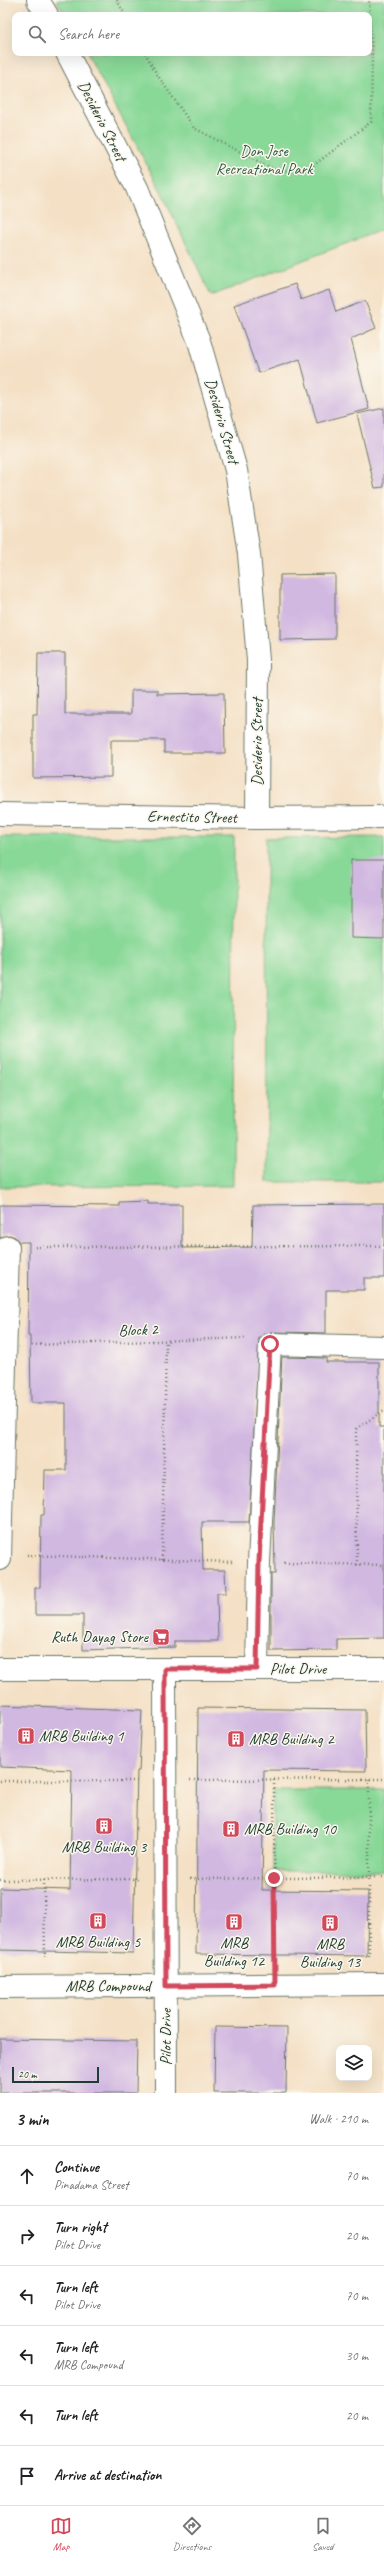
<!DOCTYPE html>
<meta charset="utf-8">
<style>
:root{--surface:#fff;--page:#f6f6f6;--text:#202124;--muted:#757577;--line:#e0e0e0;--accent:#d1495b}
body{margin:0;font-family:Caveat,sans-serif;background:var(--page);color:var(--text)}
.controls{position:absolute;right:12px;bottom:12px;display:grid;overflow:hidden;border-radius:8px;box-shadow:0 4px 16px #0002}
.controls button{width:36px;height:36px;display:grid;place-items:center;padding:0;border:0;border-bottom:1px solid var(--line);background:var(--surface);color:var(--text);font:20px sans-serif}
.scale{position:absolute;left:12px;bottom:10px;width:87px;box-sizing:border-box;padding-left:4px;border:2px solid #1f3d34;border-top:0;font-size:11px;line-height:14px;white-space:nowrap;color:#1f3d34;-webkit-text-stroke:3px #fbf7ec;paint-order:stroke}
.stop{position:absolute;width:12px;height:12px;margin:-9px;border:3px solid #d1495b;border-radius:50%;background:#fff}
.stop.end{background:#d1495b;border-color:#fff;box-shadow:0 1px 4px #0008}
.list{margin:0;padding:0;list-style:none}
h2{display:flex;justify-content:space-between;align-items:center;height:52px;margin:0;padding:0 16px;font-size:17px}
h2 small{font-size:13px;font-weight:400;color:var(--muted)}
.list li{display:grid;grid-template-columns:26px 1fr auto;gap:12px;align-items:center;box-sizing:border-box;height:60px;padding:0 16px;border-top:1px solid var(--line)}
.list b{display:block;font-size:15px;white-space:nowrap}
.list p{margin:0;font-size:13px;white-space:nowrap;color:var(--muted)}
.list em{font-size:13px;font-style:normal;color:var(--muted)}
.icon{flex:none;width:22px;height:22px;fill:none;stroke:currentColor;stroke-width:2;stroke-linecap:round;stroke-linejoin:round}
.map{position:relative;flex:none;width:384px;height:2093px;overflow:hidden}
.search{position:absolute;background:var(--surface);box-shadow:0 4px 16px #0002;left:12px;right:12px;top:12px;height:44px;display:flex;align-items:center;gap:10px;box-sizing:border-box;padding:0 14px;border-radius:8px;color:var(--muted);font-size:15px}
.sheet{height:412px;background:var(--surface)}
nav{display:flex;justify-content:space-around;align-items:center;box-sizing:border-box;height:56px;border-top:1px solid var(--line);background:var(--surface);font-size:11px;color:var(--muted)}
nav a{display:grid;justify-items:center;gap:2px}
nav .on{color:var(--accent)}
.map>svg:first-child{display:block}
</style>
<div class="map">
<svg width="384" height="2093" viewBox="0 0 384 2093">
<rect width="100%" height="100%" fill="#fbf7ec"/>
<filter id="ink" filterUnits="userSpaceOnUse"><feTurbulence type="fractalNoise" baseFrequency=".025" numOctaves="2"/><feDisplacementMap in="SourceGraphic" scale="8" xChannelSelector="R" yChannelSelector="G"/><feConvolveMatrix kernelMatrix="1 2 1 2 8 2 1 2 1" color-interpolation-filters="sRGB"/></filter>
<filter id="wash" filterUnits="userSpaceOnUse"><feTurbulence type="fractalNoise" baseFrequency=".012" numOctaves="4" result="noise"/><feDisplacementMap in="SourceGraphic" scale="16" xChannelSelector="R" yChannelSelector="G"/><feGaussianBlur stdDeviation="0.9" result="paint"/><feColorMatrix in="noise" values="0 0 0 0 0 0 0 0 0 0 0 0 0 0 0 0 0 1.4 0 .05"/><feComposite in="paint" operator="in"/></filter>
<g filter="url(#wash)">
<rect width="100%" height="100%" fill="#f4e0c5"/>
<g fill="#88d897" stroke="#548a66">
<path d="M56,0H384V229L211,296L162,193L87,53H369V15H65Z"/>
<path d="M0,837H234L233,1186L0,1187Z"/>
<path d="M384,837V1182H267L266,838Z"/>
<rect x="273" y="1790" width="111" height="81"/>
</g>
<g id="blocks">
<g fill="#d1b8e1">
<path d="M295,284L301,300L329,290L336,312L365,301L376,328L351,339L369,409L317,423L300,359L259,373L258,372L234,305Z"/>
<path d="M384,408V487L375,488L357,414Z"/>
<path d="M335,574V639L280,640V575Z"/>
<path d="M38,653H65V714H131V690H157V694L224,693L225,753H164V740H111V777L33,778V714H37Z"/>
<path d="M351,860H384V939L351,938Z"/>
<path d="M148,1201V1204H182V1248L252,1247L253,1205L384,1204V1278H364V1290H326V1333L270,1332L259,1338L249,1522H202L203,1570H225L226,1593H217L218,1641H175V1647L83,1650V1615H35V1588H40L41,1515H44L45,1470H66V1403H31L30,1336H28L29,1242H19L15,1237L9,1235L0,1238V1205L119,1206V1202Z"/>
<path d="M282,1357L326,1358V1362H379V1427H384V1638L336,1639V1650L271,1651V1574H275L274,1521Z"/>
<path d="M0,1705L142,1710L139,1771H137L133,1953L0,1950V1888L70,1890L72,1770L0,1767Z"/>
<path d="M198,1708L365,1710L366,1771L264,1770L262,1890L368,1891L367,1956L196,1954Z"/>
<path d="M215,2027L287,2028L286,2093H214Z"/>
<path d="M0,2039L137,2041L136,2093H0Z"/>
</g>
</g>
</g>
<g filter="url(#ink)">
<use href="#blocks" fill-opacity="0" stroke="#6a7667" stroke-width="1"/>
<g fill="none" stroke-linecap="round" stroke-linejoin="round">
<defs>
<g id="minor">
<path d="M38,0L47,15"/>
<path d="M67,53L137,188L199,341L236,470L249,554L258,660L257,818"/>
<path d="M0,814L257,818L384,817"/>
<path d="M0,1559L8,1247"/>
<path d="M0,1669H384"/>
<path d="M165,1669L166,2093"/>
<path d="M257,1669L259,1562L270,1344L384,1347"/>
<path d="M0,1987L384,1984"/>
</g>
</defs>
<use href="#minor" stroke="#6a7667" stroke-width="24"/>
<g stroke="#6a7667" stroke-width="2.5" stroke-dasharray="1 3" stroke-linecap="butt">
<path d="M117,0L125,15"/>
<path d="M145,53L158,76L194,128L279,172L314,165L371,122L372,58L369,0"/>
<path d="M35,1247L384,1246"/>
<path d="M32,1345L245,1338"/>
<path d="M27,1555L233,1562"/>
<path d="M162,1560L166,1341"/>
<path d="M284,1563L384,1565"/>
<path d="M357,1565L356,1429L384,1410"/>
<path d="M369,1779V1958"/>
<path d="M190,1780L384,1779"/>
<path d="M274,1780L275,1958"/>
<path d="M0,1781H139"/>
<path d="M190,1879L384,1877"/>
<path d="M0,1880L139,1879"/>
<path d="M44,1880L45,1960"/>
</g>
<use href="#minor" stroke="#fff" stroke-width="22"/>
</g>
</g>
<g fill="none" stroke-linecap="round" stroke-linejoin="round" filter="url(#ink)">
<path stroke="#d1495b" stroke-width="5" d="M270,1344L259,1562L257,1669H165L166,1986L275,1985L274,1878"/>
</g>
<defs>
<symbol id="supermarket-square" viewBox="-11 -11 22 22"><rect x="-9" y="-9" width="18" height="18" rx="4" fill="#d1495b" stroke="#fbf7ec"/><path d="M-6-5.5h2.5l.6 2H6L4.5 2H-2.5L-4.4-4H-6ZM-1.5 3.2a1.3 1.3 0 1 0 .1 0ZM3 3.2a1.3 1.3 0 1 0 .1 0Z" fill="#fff"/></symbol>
<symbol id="building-square" viewBox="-11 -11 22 22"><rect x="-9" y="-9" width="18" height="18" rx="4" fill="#d1495b" stroke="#fbf7ec"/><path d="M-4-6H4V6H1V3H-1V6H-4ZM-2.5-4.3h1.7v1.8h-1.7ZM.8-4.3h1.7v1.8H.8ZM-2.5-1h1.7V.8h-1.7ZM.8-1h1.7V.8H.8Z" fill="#fff"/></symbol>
</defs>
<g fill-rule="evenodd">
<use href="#supermarket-square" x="151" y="1627" width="20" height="20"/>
<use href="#building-square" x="16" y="1726" width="20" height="20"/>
<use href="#building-square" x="226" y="1729" width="20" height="20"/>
<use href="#building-square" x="94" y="1816" width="20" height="20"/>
<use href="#building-square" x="221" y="1819" width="20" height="20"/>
<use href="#building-square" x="88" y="1911" width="20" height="20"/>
<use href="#building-square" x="224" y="1912" width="20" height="20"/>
<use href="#building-square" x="320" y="1913" width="20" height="20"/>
</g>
<g text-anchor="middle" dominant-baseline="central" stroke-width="3" stroke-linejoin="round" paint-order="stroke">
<g font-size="16" fill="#1f3d34" stroke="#fbf7ec">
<text transform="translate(102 121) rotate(63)">Desiderio Street</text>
<text transform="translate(222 421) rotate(74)">Desiderio Street</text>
<text transform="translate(257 742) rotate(-90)">Desiderio Street</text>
<text transform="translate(192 817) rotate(1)">Ernestito Street</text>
<text transform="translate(138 1330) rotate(-2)">Block 2</text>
<text x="298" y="1669">Pilot Drive</text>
<text x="108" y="1986">MRB Compound</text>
<text transform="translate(166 2037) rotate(-90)">Pilot Drive</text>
</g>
<g font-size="16" fill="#345c48" stroke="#fbf7ec">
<text x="264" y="151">Don Jose<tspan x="264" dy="18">Recreational Park</tspan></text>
</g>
<g font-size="16" fill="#1f3d34" stroke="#fbf7ec">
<text x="148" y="1637" text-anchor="end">Ruth Dayag Store</text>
<text x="39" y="1736" text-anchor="start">MRB Building 1</text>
<text x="249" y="1739" text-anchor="start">MRB Building 2</text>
<text x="244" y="1829" text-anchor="start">MRB Building 10</text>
<text x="104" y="1847">MRB Building 3</text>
<text x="98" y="1942">MRB Building 5</text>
<text x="234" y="1943">MRB<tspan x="234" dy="18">Building 12</tspan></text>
<text x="330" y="1944">MRB<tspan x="330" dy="18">Building 13</tspan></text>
</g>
</g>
</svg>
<div class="controls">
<button><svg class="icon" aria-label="layers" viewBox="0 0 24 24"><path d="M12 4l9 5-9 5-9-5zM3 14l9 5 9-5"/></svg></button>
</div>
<div class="scale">20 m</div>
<div class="stop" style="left:270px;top:1344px"></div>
<div class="stop end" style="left:274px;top:1878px"></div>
<div class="search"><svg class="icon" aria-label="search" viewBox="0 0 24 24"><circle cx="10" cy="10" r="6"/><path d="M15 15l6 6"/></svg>Search here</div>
</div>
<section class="sheet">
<h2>3 min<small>Walk · 210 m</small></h2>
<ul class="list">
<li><svg class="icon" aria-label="ahead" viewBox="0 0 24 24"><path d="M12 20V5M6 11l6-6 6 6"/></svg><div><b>Continue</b><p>Pinadama Street</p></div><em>70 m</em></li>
<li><svg class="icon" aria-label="right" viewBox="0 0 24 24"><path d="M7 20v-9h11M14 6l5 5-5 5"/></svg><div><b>Turn right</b><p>Pilot Drive</p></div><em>20 m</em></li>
<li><svg class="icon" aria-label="left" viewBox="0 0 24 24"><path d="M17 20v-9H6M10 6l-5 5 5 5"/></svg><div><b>Turn left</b><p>Pilot Drive</p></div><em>70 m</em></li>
<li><svg class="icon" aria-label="left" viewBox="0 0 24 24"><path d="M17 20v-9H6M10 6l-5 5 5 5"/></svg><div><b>Turn left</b><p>MRB Compound</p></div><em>30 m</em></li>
<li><svg class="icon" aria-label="left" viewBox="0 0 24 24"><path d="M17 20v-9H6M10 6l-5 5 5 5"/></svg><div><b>Turn left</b></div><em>20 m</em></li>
<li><svg class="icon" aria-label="arrive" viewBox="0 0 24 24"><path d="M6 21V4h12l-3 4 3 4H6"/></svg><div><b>Arrive at destination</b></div></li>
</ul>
</section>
<nav>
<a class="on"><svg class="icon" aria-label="map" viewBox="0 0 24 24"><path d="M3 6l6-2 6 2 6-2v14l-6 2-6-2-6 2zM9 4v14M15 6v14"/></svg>Map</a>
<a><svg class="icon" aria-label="directions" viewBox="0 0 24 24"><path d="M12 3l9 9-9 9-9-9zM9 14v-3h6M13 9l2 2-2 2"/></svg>Directions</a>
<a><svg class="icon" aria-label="saved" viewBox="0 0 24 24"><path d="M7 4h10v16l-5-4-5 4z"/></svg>Saved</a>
</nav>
